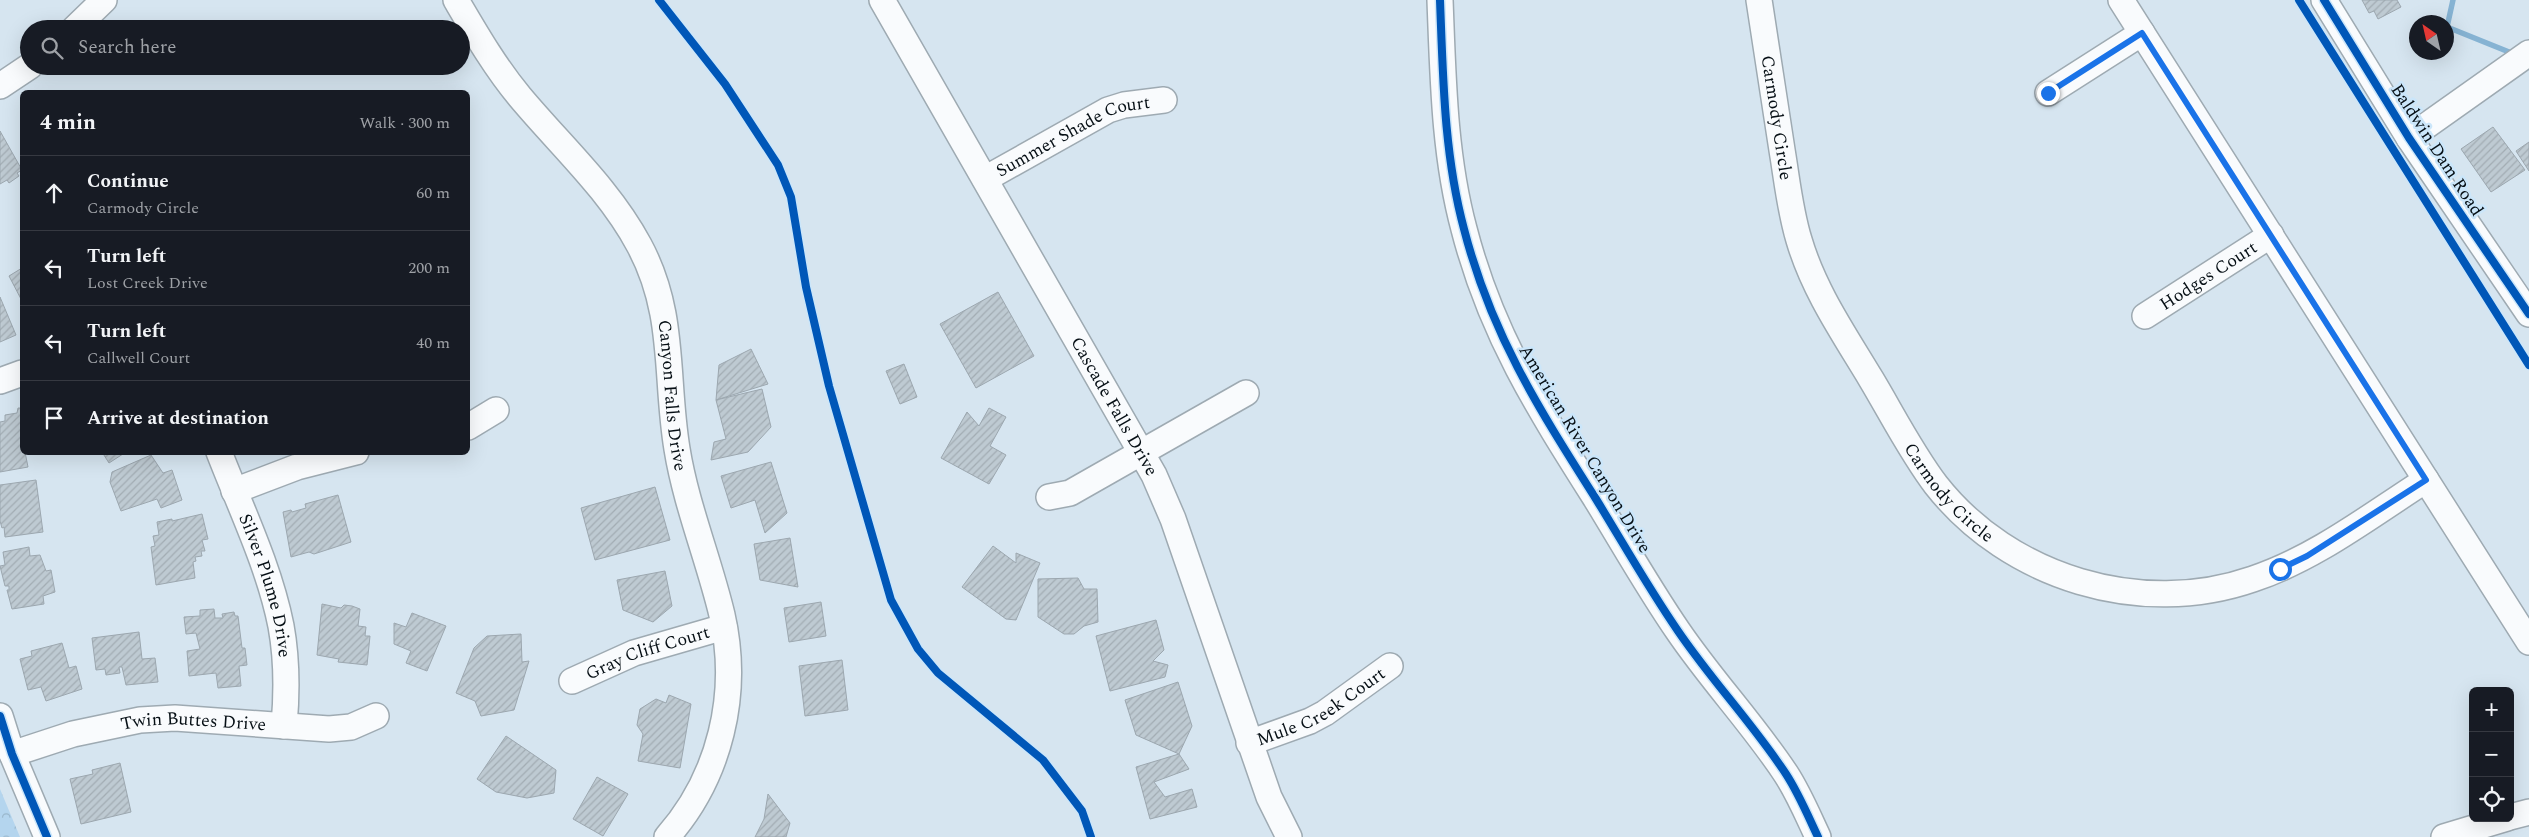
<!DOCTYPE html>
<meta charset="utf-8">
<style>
:root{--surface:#171b24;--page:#242831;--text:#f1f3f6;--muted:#9ea1a6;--line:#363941}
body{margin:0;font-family:Spectral,serif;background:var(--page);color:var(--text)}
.controls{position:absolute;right:15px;bottom:15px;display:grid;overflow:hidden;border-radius:8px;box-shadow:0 5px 20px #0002}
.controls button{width:45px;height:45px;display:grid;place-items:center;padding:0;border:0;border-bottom:1px solid var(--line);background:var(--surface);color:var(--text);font:25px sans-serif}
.compass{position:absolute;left:2409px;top:15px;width:45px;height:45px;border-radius:50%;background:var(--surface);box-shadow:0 5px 20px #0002;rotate:326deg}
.stop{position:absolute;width:15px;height:15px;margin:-11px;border:4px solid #1a73e8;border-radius:50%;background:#fff}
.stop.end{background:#1a73e8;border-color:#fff;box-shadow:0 1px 5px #0008}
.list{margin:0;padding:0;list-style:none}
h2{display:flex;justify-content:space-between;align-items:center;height:65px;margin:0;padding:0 20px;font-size:21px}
h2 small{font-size:16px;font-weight:400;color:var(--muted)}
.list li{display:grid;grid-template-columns:32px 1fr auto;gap:15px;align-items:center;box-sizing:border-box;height:75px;padding:0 20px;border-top:1px solid var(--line)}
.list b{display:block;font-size:19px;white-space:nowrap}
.list p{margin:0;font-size:16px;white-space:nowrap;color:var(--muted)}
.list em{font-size:16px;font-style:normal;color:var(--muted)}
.icon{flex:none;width:28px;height:28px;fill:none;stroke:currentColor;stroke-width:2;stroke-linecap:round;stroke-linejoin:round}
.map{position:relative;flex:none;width:2529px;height:837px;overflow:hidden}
.search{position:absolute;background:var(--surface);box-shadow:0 5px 20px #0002;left:20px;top:20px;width:450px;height:55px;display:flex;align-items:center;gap:12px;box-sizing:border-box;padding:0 18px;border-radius:28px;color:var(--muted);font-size:19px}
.panel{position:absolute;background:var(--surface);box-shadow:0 5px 20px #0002;left:20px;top:90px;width:450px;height:365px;border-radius:8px}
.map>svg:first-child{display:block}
</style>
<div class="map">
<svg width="2529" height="837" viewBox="0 0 2529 837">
<defs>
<pattern id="park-crowns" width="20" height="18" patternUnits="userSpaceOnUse" patternTransform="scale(1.25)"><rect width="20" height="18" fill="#b4d5ee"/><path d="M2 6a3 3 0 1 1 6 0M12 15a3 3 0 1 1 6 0" fill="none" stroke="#99b6cb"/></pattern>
<pattern id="building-hatch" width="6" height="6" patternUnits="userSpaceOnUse" patternTransform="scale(1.25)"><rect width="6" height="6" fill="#becad2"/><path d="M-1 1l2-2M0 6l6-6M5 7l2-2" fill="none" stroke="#a2acb3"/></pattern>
</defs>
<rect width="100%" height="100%" fill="#d6e5f0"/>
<path fill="url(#park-crowns)" d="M0,789L20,837H0Z"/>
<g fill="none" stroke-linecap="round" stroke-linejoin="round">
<path stroke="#86b3d3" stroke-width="5.5" d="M2453,0L2447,27L2514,54"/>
</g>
<g fill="url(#building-hatch)" stroke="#9ca7af">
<path d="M2362,0H2397L2401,7L2378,19L2374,11L2369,13Z"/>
<path d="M2493,127L2525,170L2491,192L2461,149Z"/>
<path d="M0,131L22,170L17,173L19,176L9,183L7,180L0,184Z"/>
<path d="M2529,142V171L2516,151Z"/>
<path d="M22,268V301L9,276Z"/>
<path d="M998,292L1034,356L976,388L940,324Z"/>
<path d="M0,297L16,335L0,342Z"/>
<path d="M751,349L768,384L716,400L719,365Z"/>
<path d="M904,364L917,397L900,404L886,371Z"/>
<path d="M762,389L771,427L748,452L711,460L714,442L726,439L716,400Z"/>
<path d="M18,408H22V452H25L28,467L0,472V422L5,421V415L17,413Z"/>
<path d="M989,408L1006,417L990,446L1006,455L989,484L941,458L967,412L979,426Z"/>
<path d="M102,452H126L109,463Z"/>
<path d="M151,455L163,473L172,470L182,500L161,508L157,499L121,511L110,482L112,472Z"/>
<path d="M771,462L787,513L765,533L755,500L731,508L721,476Z"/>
<path d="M36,480L43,532L5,537L4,527L2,528L0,521V485Z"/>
<path d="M655,487L670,540L595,560L581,508Z"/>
<path d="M338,495L351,542L314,554L309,552L291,557L283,512L291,510L292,512L306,508L305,504Z"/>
<path d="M202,514L208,539L202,540L205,551H201L202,556L195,557L196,561L193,562L195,578L156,585L151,547L155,546L153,536L159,535L157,522L172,519V521Z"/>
<path d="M790,538L798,587L760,580L754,544Z"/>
<path d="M993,546L1016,563V553L1040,563L1016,620L1006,619L962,587Z"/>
<path d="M29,547L30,556L40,555L46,571L51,570L55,592L43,596L44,604L12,609L7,590H9V586H5L0,566L5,565L3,552Z"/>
<path d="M665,571L672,606L653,622L623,610L617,580Z"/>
<path d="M1078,578L1084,589H1097L1098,622L1084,626L1074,634H1064L1038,617V579Z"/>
<path d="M821,602L826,636L789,642L784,608Z"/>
<path d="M322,604L341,608L344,605L352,606L360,609L358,626L366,627L365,636H370L367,665L338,662L339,659L317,655Z"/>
<path d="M214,609L215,618H223L222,614L234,612L235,616H238L242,648H245L247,665L239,666L241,686L218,688L216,673L189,676L187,651L200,649L196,633L186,634L184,617L200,616V610Z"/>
<path d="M412,613L446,626L427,671L406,663L411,651L394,644V623L406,627Z"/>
<path d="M1156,620L1164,650L1153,661L1168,665L1165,677L1110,691L1096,636Z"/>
<path d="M139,632L142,659L155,658L158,682L126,685L122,667H119L120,673L106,675L105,669L96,670L92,638Z"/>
<path d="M521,634L522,662L529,661L514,710L481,716L475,701L456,693L474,648L487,636Z"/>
<path d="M62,643L69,668L76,666L82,689L46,701L41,687L28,690L20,659L32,656L31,651Z"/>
<path d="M842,660L848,710L805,716L799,666Z"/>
<path d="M1178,682L1192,726L1179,754L1136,735L1125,700Z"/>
<path d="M669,695L691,704L680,768L638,761L643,734L637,725L640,709L656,699L666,703Z"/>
<path d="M506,736L556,770L554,793L527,798L496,792L477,779Z"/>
<path d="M1179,754L1189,769L1154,782L1165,797L1192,789L1197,807L1150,819L1136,767Z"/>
<path d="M120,763L131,812L81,824L70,779L93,774L92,770Z"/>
<path d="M597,777L628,794L603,836L573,819Z"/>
<path d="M768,794L790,823L786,837H755L764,819Z"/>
</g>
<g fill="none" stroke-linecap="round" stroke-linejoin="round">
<defs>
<g id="minor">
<path id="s1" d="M456,0C476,34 495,67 520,97C561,146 609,189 639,245C676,313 665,377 677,449C686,505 709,560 722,615C740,694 720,777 667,837"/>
<path id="s2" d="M882,0L1154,475L1173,519L1269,797L1289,837"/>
<path d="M1440,0C1443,77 1444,155 1464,229C1491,334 1539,409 1596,499C1623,543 1649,589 1678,631C1712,681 1753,724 1786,774C1799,794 1808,816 1818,837"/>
<path id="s3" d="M1759,0C1767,50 1774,100 1782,150C1787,180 1790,211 1799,240C1814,291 1844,334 1871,379C1892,414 1911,452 1936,485C2009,578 2141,618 2253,579C2316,558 2371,515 2426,480"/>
<path d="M2121,0L2529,642"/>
<path d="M2324,0L2409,138L2529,314"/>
<path d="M74,29L104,0"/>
<path d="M0,86L30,66"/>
<path d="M2048,93L2142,33"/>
<path d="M2409,138L2529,53"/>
<path id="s4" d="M985,179L1108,110L1124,105L1164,100"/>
<path id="s5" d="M2145,316L2271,235"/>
<path d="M0,381L22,373"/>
<path d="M468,427L496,410"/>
<path id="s6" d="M219,452C241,509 269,566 281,626C287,659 287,693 284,726"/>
<path d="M234,491L297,467L356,452"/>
<path d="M1049,497L1070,493L1246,393"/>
<path id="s7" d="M572,681L634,653L724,627"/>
<path d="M0,716L12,754L47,837"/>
<path id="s8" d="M1249,743L1310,721L1325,713L1390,666"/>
<path id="s9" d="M12,754L73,734L140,720L175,718L329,729L351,727L376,716"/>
<path d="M2510,817L2529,812"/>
<path d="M2444,837L2507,818"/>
</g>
</defs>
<use href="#minor" stroke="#9eaab2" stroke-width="28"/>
<use href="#minor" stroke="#f9fbfd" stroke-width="25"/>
<defs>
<g id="cycleway">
<path d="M659,0L725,84L778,165L791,197L806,287L829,386L891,600L918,649L938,673L1043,760L1082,811L1091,837"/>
<path d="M1440,0C1443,77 1444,155 1464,229C1491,334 1539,409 1596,499C1623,543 1649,589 1678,631C1712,681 1753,724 1786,774C1799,794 1808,816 1818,837"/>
<path d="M2299,0L2529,365"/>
<path d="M2324,0L2409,138L2529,314"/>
<path d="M0,716L12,754L47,837"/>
</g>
</defs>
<use href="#cycleway" stroke="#cbe6fa" stroke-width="11"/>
<use href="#cycleway" stroke="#0057b8" stroke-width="8"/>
</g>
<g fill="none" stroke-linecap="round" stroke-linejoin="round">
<path stroke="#1a73e8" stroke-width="6" d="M2048,93L2142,33L2426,480L2307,556L2280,569"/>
</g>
<g text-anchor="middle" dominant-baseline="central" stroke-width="5" stroke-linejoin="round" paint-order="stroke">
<g font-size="18" fill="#060f15" stroke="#cbe6fa">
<text stroke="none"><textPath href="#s3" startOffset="119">Carmody Circle</textPath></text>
<text stroke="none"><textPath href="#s4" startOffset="99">Summer Shade Court</textPath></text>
<text transform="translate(2437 150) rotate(57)">Baldwin Dam Road</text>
<text stroke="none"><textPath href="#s5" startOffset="75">Hodges Court</textPath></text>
<text stroke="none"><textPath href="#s1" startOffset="462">Canyon Falls Drive</textPath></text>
<text stroke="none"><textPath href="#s2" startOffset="468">Cascade Falls Drive</textPath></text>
<text transform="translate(1585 449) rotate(59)">American River Canyon Drive</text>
<text stroke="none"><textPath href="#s3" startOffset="539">Carmody Circle</textPath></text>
<text stroke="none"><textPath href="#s6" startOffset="142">Silver Plume Drive</textPath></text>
<text stroke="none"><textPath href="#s7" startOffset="81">Gray Cliff Court</textPath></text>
<text stroke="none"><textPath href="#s8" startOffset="81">Mule Creek Court</textPath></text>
<text stroke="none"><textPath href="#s9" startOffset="186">Twin Buttes Drive</textPath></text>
</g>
</g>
</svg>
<div class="controls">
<button>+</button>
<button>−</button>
<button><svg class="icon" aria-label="locate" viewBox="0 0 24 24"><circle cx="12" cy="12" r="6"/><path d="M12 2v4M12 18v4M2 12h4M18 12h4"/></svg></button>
</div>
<svg class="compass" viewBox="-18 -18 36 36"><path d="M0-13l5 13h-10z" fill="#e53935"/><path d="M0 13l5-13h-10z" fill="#9ea1a6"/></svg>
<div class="stop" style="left:2280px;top:569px"></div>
<div class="stop end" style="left:2048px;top:93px"></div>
<div class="search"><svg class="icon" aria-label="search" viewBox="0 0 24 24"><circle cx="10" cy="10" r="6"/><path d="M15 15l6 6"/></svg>Search here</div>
<section class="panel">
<h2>4 min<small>Walk · 300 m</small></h2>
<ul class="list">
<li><svg class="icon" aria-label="ahead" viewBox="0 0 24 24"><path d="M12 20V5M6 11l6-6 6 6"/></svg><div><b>Continue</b><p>Carmody Circle</p></div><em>60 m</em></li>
<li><svg class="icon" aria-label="left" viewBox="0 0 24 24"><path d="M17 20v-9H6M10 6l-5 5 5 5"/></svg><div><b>Turn left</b><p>Lost Creek Drive</p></div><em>200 m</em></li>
<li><svg class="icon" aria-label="left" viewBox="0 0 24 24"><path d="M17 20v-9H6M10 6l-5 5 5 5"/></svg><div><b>Turn left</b><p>Callwell Court</p></div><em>40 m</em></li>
<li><svg class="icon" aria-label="arrive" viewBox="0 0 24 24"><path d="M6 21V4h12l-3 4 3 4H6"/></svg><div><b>Arrive at destination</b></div></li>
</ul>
</section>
</div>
